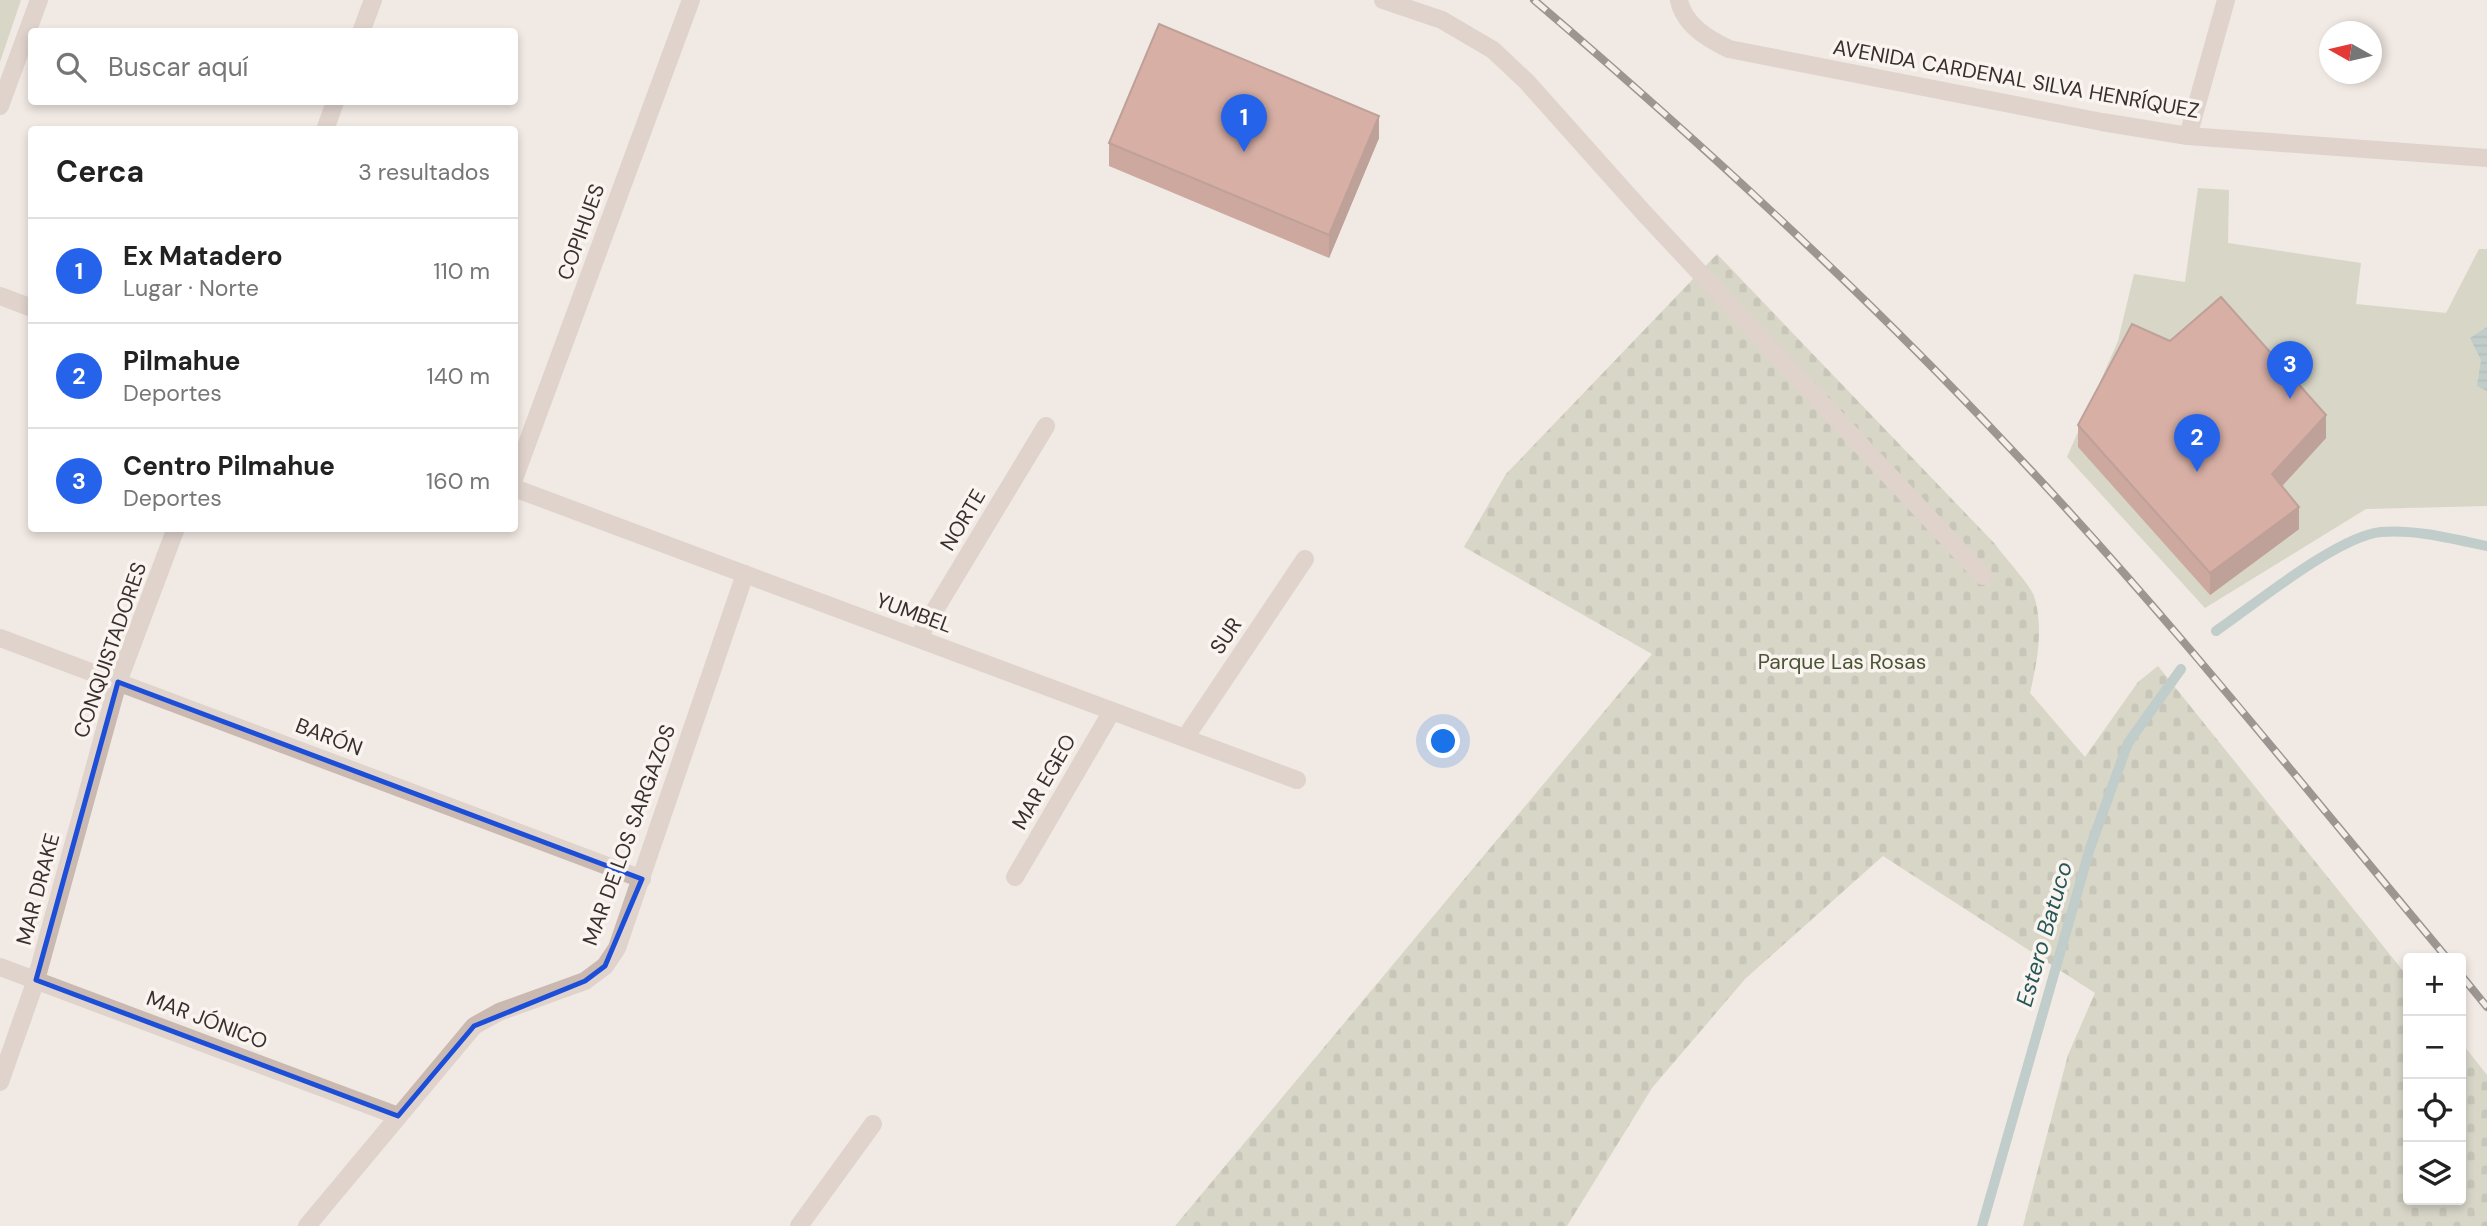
<!DOCTYPE html>
<html lang="es">
<meta charset="utf-8">
<style>
:root{--surface:#fff;--page:#f6f6f6;--text:#222;--muted:#767676;--line:#e0e0e0;--accent:#2563eb}
body{margin:0;font-family:"DM Sans",sans-serif;background:var(--page);color:var(--text)}
.controls{position:absolute;right:21px;bottom:21px;display:grid;overflow:hidden;border-radius:7px;box-shadow:0 4px 10px #0003}
.controls button{width:63px;height:63px;display:grid;place-items:center;padding:0;border:0;border-bottom:2px solid var(--line);background:var(--surface);color:var(--text);font:35px sans-serif}
.compass{position:absolute;left:2319px;top:21px;width:63px;height:63px;border-radius:50%;background:var(--surface);box-shadow:0 4px 10px #0003;rotate:278deg}
.you{position:absolute;left:1444px;top:742px;width:24px;height:24px;margin:-18px;border:5px solid #fff;border-radius:50%;background:#1a73e8;box-shadow:0 0 0 10px #1a73e833}
.badge{display:grid;place-items:center;width:46px;height:46px;border-radius:50%;background:var(--accent);color:#fff;font-size:23px;font-weight:700}
.pin{position:absolute;translate:-50% -58px;filter:drop-shadow(0 2px 4px #0008)}
.pin::after{content:'';position:absolute;top:37px;width:24px;height:21px;background:inherit;clip-path:polygon(0 0,100% 0,50% 100%)}
.list{margin:0;padding:0;list-style:none}
h2{display:flex;justify-content:space-between;align-items:center;height:91px;margin:0;padding:0 28px;font-size:30px}
h2 small{font-size:23px;font-weight:400;color:var(--muted)}
.list li{display:grid;grid-template-columns:46px 1fr auto;gap:21px;align-items:center;box-sizing:border-box;height:105px;padding:0 28px;border-top:2px solid var(--line)}
.list b{display:block;font-size:26px;white-space:nowrap}
.list p{margin:0;font-size:23px;white-space:nowrap;color:var(--muted)}
.list em{font-size:23px;font-style:normal;color:var(--muted)}
.icon{flex:none;width:38px;height:38px;fill:none;stroke:currentColor;stroke-width:2;stroke-linecap:round;stroke-linejoin:round}
.map{position:relative;flex:none;width:2487px;height:1226px;overflow:hidden}
.search{position:absolute;background:var(--surface);box-shadow:0 4px 10px #0003;left:28px;top:28px;width:490px;height:77px;display:flex;align-items:center;gap:18px;box-sizing:border-box;padding:0 24px;border-radius:7px;color:var(--muted);font-size:26px}
.panel{position:absolute;background:var(--surface);box-shadow:0 4px 10px #0003;left:28px;top:126px;width:490px;height:406px;border-radius:7px}
.map>svg:first-child{display:block}
</style>
<div class="map">
<svg width="2487" height="1226" viewBox="0 0 2487 1226">
<defs>
<pattern id="cemetery-stones" width="16" height="16" patternUnits="userSpaceOnUse" patternTransform="scale(1.75)"><rect width="16" height="16" fill="#b9bfa4"/><path d="M2 7V4a2 2 0 0 1 4 0v3zM10 15v-3a2 2 0 0 1 4 0v3z" fill="#979c86"/></pattern>
<pattern id="water-rules" width="6" height="5" patternUnits="userSpaceOnUse" patternTransform="scale(1.75)"><rect width="6" height="5" fill="#85acaa"/><path d="M0 2.5h6" fill="none" stroke="#6e8c8b"/></pattern>
</defs>
<rect width="100%" height="100%" fill="#f1e9e3"/>
<path fill="url(#cemetery-stones)" d="M1717,254L1995,544C2004,557 2029,583 2034,596C2044,627 2037,663 2030,693L2085,757L2138,682L2158,666L2408,977V1200H2461V1042L2487,1075V1226H2023L2068,1055L2095,993L1883,856L1745,979L1652,1088L1567,1226H1175L1652,654L1464,547L1506,474Z"/>
<g fill="#b9bfa4">
<path d="M0,0H21L0,62Z"/>
<path d="M2198,188L2229,190L2228,243L2361,263L2356,304L2446,313L2479,249H2487V506L2366,509L2205,608L2067,457L2118,341L2134,274L2185,282Z"/>
</g>
<path fill="url(#water-rules)" d="M2487,327V391L2477,386L2481,360L2470,338Z"/>
<g fill="none" stroke-linecap="round" stroke-linejoin="round">
<g stroke="#85acaa" stroke-width="10">
<path d="M2216,631C2254,605 2338,536 2381,532C2416,529 2453,539 2487,546"/>
<path d="M1982,1226L2090,848L2128,743L2181,669"/>
</g>
<path stroke="#c9b9b0" stroke-width="18" d="M1383,0L1442,20L1493,50L1527,82L1644,213L1983,576"/>
<g stroke="#c9b9b0" stroke-width="18">
<path d="M361,32L373,0"/>
<path d="M0,106L39,0"/>
<path d="M325,130L335,102"/>
<path d="M2188,136L2226,0"/>
<path d="M0,296L32,308"/>
<path d="M514,479L691,0"/>
<path d="M514,488L1297,780"/>
<path d="M0,638L642,879"/>
<path d="M918,638L1046,426"/>
<path d="M1185,738L1305,559"/>
<path d="M1015,877L1112,711"/>
<path d="M0,967L398,1116"/>
<path d="M0,1082L36,980L118,682L176,528"/>
<path d="M307,1226L474,1026L499,1012L585,981L605,966L617,948L745,574"/>
<path d="M799,1226L873,1124"/>
</g>
<path stroke="#c9b9b0" stroke-width="18" d="M1679,0C1684,25 1708,39 1729,49L2102,122L2188,136L2487,158"/>
<defs>
<g id="rail">
<path d="M1534,0C1699,141 1860,288 2009,447C2163,609 2303,786 2447,958"/>
<path d="M2461,975L2487,1007"/>
</g>
</defs>
<use href="#rail" stroke="#392f2d" stroke-width="8"/>
<use href="#rail" stroke="#f9f4ef" stroke-width="5" stroke-dasharray="16" stroke-linecap="butt"/>
</g>
<g fill="#9f594d">
<path d="M1379,138L1329,258L1109,166V143Z"/>
<path d="M2078,425L2326,438L2282,486L2299,529L2210,595L2078,447Z"/>
</g>
<g fill="#82493f">
<path d="M1379,116V138L1329,258V235Z"/>
<path d="M2326,415V438L2272,497V474Z"/>
<path d="M2299,507V529L2210,595V573Z"/>
</g>
<g fill="#b9685a" stroke="#82493f" stroke-width="2">
<path d="M1159,24L1379,116L1329,235L1109,143Z"/>
<path d="M2221,297L2326,415L2272,474L2299,507L2210,573L2078,425L2132,324L2170,341Z"/>
</g>
<path d="M0 0H2487V1226H0ZM118,682L642,879L605,966L585,981L474,1026L398,1116L36,980Z" fill="#f1e9e3" fill-opacity=".55" fill-rule="evenodd"/>
<path fill="none" stroke="#1d4ed8" stroke-width="5" stroke-linejoin="round" d="M118,682L642,879L605,966L585,981L474,1026L398,1116L36,980Z"/>
<g text-anchor="middle" dominant-baseline="central" stroke-width="7" stroke-linejoin="round" paint-order="stroke">
<g font-size="21" fill="#392f2d" stroke="#f9f4ef">
<text transform="translate(2016 79) rotate(10)">AVENIDA CARDENAL SILVA HENRÍQUEZ</text>
<text transform="translate(581 232) rotate(-70)">COPIHUES</text>
<text transform="translate(963 520) rotate(-59)">NORTE</text>
<text transform="translate(914 613) rotate(20)">YUMBEL</text>
<text transform="translate(1226 636) rotate(-56)">SUR</text>
<text transform="translate(110 650) rotate(-71)">CONQUISTADORES</text>
<text transform="translate(329 737) rotate(21)">BARÓN</text>
<text transform="translate(1044 782) rotate(-60)">MAR EGEO</text>
<text transform="translate(629 835) rotate(-70)">MAR DE LOS SARGAZOS</text>
<text transform="translate(38 889) rotate(-75)">MAR DRAKE</text>
<text transform="translate(207 1020) rotate(21)">MAR JÓNICO</text>
</g>
<g font-size="21" fill="#4b5433" stroke="#f9f4ef">
<text x="1842" y="662">Parque Las Rosas</text>
</g>
<g font-size="23" font-style="italic" fill="#265655" stroke="#f9f4ef">
<text transform="translate(2044 934) rotate(-74)">Estero Batuco</text>
</g>
</g>
</svg>
<div class="controls">
<button>+</button>
<button>−</button>
<button><svg class="icon" aria-label="locate" viewBox="0 0 24 24"><circle cx="12" cy="12" r="6"/><path d="M12 2v4M12 18v4M2 12h4M18 12h4"/></svg></button>
<button><svg class="icon" aria-label="layers" viewBox="0 0 24 24"><path d="M12 4l9 5-9 5-9-5zM3 14l9 5 9-5"/></svg></button>
</div>
<svg class="compass" viewBox="-18 -18 36 36"><path d="M0-13l5 13h-10z" fill="#e53935"/><path d="M0 13l5-13h-10z" fill="#767676"/></svg>
<div class="you"></div>
<div class="pin badge" style="left:1244px;top:152px">1</div>
<div class="pin badge" style="left:2197px;top:472px">2</div>
<div class="pin badge" style="left:2290px;top:399px">3</div>
<div class="search"><svg class="icon" aria-label="search" viewBox="0 0 24 24"><circle cx="10" cy="10" r="6"/><path d="M15 15l6 6"/></svg>Buscar aquí</div>
<section class="panel">
<h2>Cerca<small>3 resultados</small></h2>
<ul class="list">
<li><span class="badge">1</span><div><b>Ex Matadero</b><p>Lugar · Norte</p></div><em>110 m</em></li>
<li><span class="badge">2</span><div><b>Pilmahue</b><p>Deportes</p></div><em>140 m</em></li>
<li><span class="badge">3</span><div><b>Centro Pilmahue</b><p>Deportes</p></div><em>160 m</em></li>
</ul>
</section>
</div>
